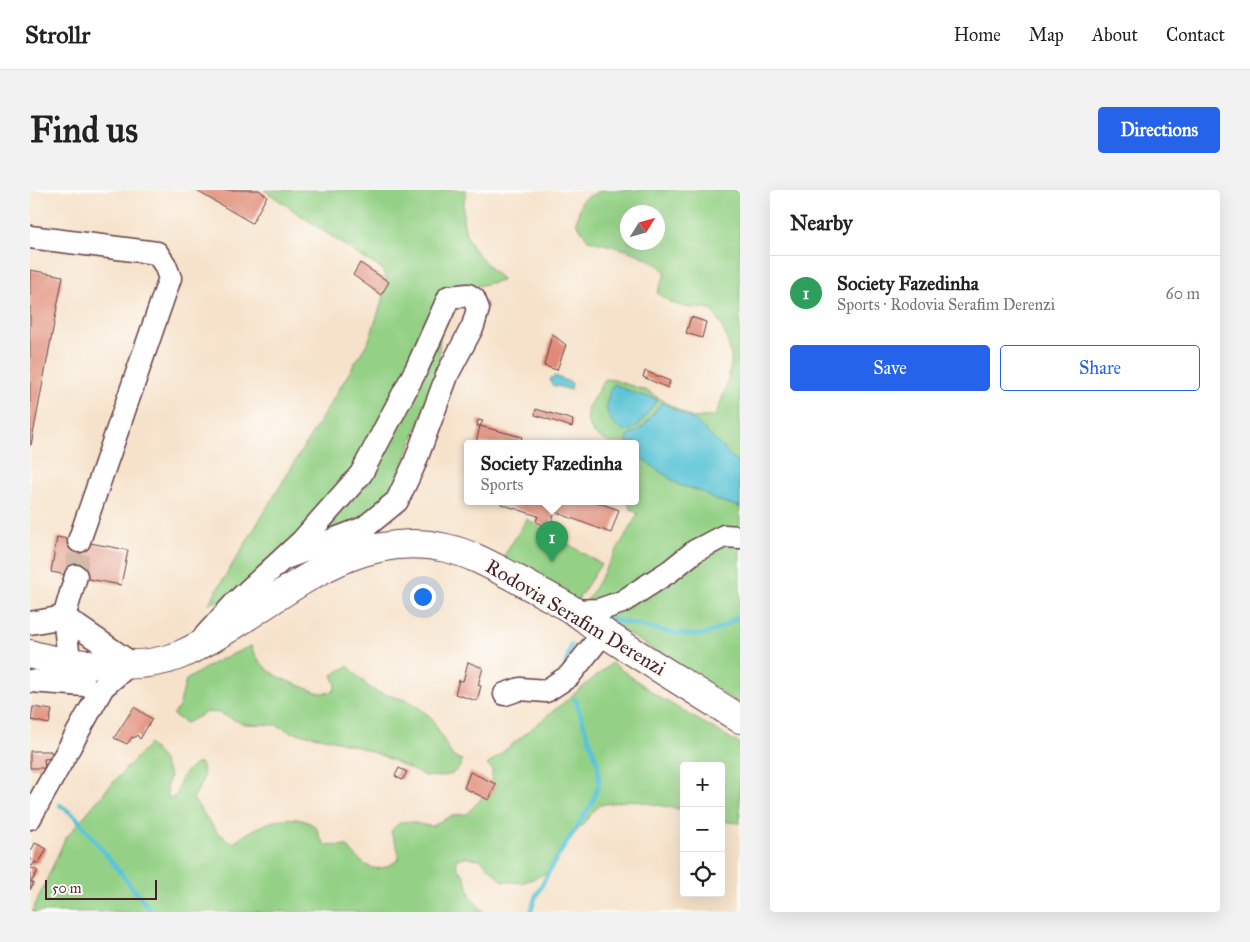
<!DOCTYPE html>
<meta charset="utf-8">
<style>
:root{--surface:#fff;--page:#f2f2f2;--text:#222;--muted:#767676;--line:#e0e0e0;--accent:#2563eb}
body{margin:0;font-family:"IM FELL Great Primer",serif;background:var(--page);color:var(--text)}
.controls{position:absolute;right:15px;bottom:15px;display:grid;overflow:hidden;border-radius:5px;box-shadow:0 5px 20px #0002}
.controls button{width:45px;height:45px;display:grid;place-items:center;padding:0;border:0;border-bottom:1px solid var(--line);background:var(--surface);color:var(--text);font:25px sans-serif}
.compass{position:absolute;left:590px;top:15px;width:45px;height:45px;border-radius:50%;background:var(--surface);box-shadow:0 5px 20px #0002;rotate:53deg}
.scale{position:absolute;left:15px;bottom:12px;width:112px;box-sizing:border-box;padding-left:5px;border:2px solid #4a1f2b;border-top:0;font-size:14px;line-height:18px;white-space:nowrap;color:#4a1f2b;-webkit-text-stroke:4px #fdfcf7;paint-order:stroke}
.you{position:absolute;left:392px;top:406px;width:18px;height:18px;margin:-12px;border:4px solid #fff;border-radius:50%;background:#1a73e8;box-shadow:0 0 0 8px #1a73e833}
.badge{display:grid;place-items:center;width:32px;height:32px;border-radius:50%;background:var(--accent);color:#fff;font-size:16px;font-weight:700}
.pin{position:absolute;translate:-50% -41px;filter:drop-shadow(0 1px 2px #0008)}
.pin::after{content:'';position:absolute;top:26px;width:18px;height:15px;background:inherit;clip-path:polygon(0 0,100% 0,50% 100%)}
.popup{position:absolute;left:434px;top:250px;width:175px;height:65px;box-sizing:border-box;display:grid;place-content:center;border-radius:5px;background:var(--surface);filter:drop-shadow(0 1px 4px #0005);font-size:16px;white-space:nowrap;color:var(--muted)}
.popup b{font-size:19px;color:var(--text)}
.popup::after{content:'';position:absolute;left:50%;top:100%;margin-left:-10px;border:10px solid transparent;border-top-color:var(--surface)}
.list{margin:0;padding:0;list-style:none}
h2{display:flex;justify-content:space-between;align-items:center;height:65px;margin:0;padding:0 20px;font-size:21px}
h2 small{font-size:16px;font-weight:400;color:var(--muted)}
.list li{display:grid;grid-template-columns:32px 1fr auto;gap:15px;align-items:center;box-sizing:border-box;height:75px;padding:0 20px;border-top:1px solid var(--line)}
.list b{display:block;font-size:19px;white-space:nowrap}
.list p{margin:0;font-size:16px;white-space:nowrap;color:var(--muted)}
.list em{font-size:16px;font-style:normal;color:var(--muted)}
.actions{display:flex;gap:10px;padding:15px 20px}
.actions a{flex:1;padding:11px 0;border:1px solid var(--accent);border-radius:5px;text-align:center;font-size:18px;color:var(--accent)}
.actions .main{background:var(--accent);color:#fff}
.icon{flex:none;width:28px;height:28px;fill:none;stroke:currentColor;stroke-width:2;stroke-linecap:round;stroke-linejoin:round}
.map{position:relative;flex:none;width:710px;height:722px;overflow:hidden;border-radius:5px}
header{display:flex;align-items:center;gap:30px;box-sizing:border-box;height:70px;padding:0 25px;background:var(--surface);border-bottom:1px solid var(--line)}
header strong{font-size:24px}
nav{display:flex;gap:28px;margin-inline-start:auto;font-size:18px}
.intro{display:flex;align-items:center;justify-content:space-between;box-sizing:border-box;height:120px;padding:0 30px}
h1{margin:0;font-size:35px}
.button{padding:12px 22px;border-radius:5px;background:var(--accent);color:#fff;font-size:18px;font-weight:700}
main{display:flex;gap:30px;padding:0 30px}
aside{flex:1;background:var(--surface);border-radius:5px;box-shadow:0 5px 20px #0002}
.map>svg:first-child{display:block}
</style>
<header>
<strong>Strollr</strong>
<nav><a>Home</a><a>Map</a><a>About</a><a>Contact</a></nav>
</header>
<div class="intro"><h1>Find us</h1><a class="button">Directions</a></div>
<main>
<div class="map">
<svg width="710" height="722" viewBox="0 0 710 722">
<rect width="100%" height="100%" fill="#fdfcf7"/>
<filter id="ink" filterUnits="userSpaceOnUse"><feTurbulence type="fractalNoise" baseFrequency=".02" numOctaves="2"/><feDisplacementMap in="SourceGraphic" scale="10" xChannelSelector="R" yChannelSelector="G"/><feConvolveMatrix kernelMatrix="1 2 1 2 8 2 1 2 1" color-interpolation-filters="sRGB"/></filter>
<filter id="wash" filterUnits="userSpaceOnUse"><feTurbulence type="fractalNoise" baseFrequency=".0096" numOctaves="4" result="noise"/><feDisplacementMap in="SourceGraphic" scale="20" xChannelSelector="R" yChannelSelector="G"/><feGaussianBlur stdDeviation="1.12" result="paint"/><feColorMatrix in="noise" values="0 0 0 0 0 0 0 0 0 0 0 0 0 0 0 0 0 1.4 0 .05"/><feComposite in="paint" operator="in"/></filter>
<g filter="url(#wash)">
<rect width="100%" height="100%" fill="#f6e2ca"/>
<g fill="#94d186" stroke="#6f7858" fill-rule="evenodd">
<path d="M234,0H436C426,46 442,61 473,90L447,96L424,110L410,136L409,182L356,317L190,411L179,413L339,150L358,94L352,79L330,66Z"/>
<path d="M572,0H710V514L554,416L608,324L600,318L598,311H606V253H580L563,243L558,233L557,219L575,189L584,190L617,201L662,228L685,226C692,210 699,192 701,174C703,163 690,120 676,118C674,117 671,119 668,118C651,118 640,113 627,103L636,83C616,61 586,58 558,50L546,32L552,10ZM598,22H628V52H598Z"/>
<path d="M497,329L571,374L545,414L472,369Z"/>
<path d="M221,456C232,481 248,488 271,496C285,501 290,506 304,501L306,494L302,485L318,476L339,497L347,502L379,511L401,527L423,567L432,570L430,577L422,584L410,587L395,586L353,566L331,558L300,549L261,542L247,535L214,534L189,523L177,522L156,533L143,525L149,517L156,490L185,472Z"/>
<path d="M582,473L629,507L710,554V633L691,631V576H654V620L601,610L569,615L542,647L518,682L503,689L492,693L473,691L450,669L434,667L426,669L427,678L434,685L441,707L454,722H2L35,649L78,598L119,554L129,564L140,586L137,595L139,609L146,606C151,588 152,580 170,573C178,586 169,597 163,609L187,642L203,653C227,636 259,617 286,637L290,648L296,655L317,656C334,676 344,688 369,669L368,659L361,642C373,623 384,636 403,636C415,628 423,624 437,624C450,609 463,601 462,579L457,575Z"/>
</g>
<g fill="#5bc4d7" stroke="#527281">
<path d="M525,186L542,193L541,200L522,195L520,189Z"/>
<path d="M584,194L606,204L628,209L609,235L597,242C582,236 573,224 578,208C579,202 580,198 584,194Z"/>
<path d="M632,212L667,232L710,275V317L682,309L673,302L649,295L607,265L606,253L597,252L598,246L613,237Z"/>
</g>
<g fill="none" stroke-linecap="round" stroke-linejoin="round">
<g stroke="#5bc4d7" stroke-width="4.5">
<path d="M575,428C597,432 656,449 675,444C688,441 699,432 710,426"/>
<path d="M535,476L541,455"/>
<path d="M30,615L45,626L122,722"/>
<path d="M501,722L505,708L523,674L562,613L569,594L568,574L545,509"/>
</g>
</g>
<g id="blocks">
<g fill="#e08b77">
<path d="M165,0H229L237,6L222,33Z"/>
<path d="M330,73L359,92L351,105L323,85Z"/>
<path d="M0,80L33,86L1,255H0Z"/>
<path d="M661,127L676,132L672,148L656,143Z"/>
<path d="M522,144L536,155L527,180L514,176Z"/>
<path d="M615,181L640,191L638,198L613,187Z"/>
<path d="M506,219L543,230L542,237L505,225Z"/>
<path d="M448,230L453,231L450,236L492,247L490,253H446L450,236H447Z"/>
<path d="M472,311H564L589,320L581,343L525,322L519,340L506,331L508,326L471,314Z"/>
<path d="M27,347L98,360L91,395L21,382Z"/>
<path d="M438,472L453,478L448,495L451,496L447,511L425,504L429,490L433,491Z"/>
<path d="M3,517L22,520L19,534L1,530Z"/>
<path d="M104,517L122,529L110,549L107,545L104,548L102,547L97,554L84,548Z"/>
<path d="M0,561H21L22,568L14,569L15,578H0Z"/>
<path d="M369,578L377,582L372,590L365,586Z"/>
<path d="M440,582L466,594L459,610L434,598Z"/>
<path d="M5,653L17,659L8,674L5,672L2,676L0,674V663Z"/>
<path d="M0,677L8,681L1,692L4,693L0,700Z"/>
</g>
</g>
</g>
<g filter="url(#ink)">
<use href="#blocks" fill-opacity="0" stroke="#643c43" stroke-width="1"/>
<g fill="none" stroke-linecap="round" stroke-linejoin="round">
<path stroke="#d4bbaa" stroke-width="22" stroke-dasharray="22 11" stroke-linecap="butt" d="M46,386L49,351"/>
<defs>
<g id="minor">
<path d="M0,47L127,63L135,75L140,88L49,351"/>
<path d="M544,421L569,420L592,412L640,381L665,361L694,346L710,347"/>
<path d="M0,433L34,427L101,473L73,497L0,628"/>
<path d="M175,446L207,411L272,351L331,284L386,180L419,107L438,105L444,109L448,119L443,136L418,183L384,275L367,311L334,338L253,369"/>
<path d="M0,491L55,495"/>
<path d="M42,494L34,427L46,386"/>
<path d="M475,504L490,499L516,501L539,486L574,442"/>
</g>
<path id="major" d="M0,464C38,476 116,481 152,464C239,425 313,334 416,358C442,364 462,376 485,388C504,399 525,409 544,421C555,428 565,437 576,444C620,473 665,500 710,529"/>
</defs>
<use href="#minor" stroke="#643c43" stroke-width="25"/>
<use href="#major" stroke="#643c43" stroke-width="30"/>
<use href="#minor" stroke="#fff" stroke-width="22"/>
<use href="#major" stroke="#fff" stroke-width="28"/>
</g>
</g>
<g text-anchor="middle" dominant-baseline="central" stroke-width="5" stroke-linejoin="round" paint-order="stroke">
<g font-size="20" fill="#4a1f2b" stroke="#fdfcf7">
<text transform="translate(546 427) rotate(31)">Rodovia Serafim Derenzi</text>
</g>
</g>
</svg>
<div class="controls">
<button>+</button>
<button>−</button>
<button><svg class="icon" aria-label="locate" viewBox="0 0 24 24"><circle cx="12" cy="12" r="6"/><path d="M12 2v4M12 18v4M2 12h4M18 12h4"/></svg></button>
</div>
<svg class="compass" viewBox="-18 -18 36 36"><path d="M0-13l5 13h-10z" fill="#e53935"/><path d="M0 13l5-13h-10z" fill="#767676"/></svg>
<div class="scale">50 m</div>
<div class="you"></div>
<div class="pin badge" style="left:522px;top:372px;background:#2e9e5b">1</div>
<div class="popup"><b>Society Fazedinha</b>Sports</div>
</div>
<aside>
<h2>Nearby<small></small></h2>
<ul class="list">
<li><span class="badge" style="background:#2e9e5b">1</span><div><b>Society Fazedinha</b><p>Sports · Rodovia Serafim Derenzi</p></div><em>60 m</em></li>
</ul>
<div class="actions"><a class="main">Save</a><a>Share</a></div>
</aside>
</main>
